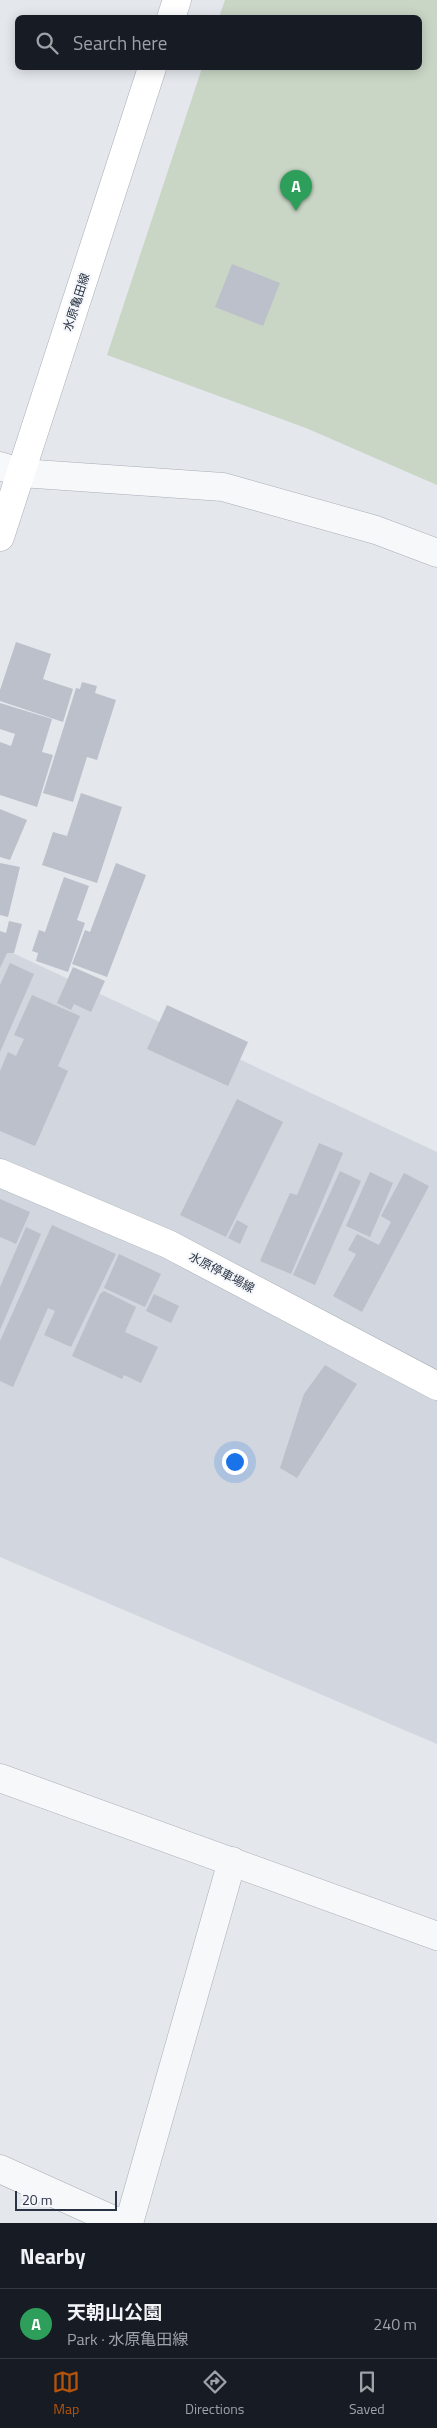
<!DOCTYPE html>
<meta charset="utf-8">
<style>
:root{--surface:#171b24;--page:#20242c;--text:#f1f3f6;--muted:#9ea1a6;--line:#363941;--accent:#b45309}
body{margin:0;font-family:"Titillium Web","Noto Sans JP",sans-serif;background:var(--page);color:var(--text)}
.scale{position:absolute;left:15px;bottom:12px;width:102px;box-sizing:border-box;padding-left:5px;border:2px solid #2b3445;border-top:0;font-size:14px;line-height:18px;white-space:nowrap;color:#2b3445;-webkit-text-stroke:4px #f4f6f9;paint-order:stroke}
.you{position:absolute;left:234px;top:1461px;width:18px;height:18px;margin:-12px;border:4px solid #fff;border-radius:50%;background:#1a73e8;box-shadow:0 0 0 8px #1a73e833}
.badge{display:grid;place-items:center;width:32px;height:32px;border-radius:50%;background:var(--accent);color:#fff;font-size:16px;font-weight:700}
.pin{position:absolute;translate:-50% -41px;filter:drop-shadow(0 1px 2px #0008)}
.pin::after{content:'';position:absolute;top:26px;width:18px;height:15px;background:inherit;clip-path:polygon(0 0,100% 0,50% 100%)}
.list{margin:0;padding:0;list-style:none}
h2{display:flex;justify-content:space-between;align-items:center;height:65px;margin:0;padding:0 20px;font-size:21px}
h2 small{font-size:16px;font-weight:400;color:var(--muted)}
.list li{display:grid;grid-template-columns:32px 1fr auto;gap:15px;align-items:center;box-sizing:border-box;height:70px;padding:0 20px;border-top:1px solid var(--line)}
.list b{display:block;font-size:19px;white-space:nowrap}
.list p{margin:0;font-size:16px;white-space:nowrap;color:var(--muted)}
.list em{font-size:16px;font-style:normal;color:var(--muted)}
.icon{flex:none;width:28px;height:28px;fill:none;stroke:currentColor;stroke-width:2;stroke-linecap:round;stroke-linejoin:round}
.map{position:relative;flex:none;width:437px;height:2223px;overflow:hidden}
.search{position:absolute;background:var(--surface);box-shadow:0 2px 12px #0003;left:15px;right:15px;top:15px;height:55px;display:flex;align-items:center;gap:12px;box-sizing:border-box;padding:0 18px;border-radius:8px;color:var(--muted);font-size:19px}
.sheet{height:135px;background:var(--surface)}
nav{display:flex;justify-content:space-around;align-items:center;box-sizing:border-box;height:70px;border-top:1px solid var(--line);background:var(--surface);font-size:14px;color:var(--muted)}
nav a{display:grid;justify-items:center;gap:2px}
nav .on{color:var(--accent)}
.map>svg:first-child{display:block}
</style>
<div class="map">
<svg width="437" height="2223" viewBox="0 0 437 2223">
<rect width="100%" height="100%" fill="#e4e7ec"/>
<path fill="#d2d6de" d="M0,947L437,1152V1744L0,1557Z"/>
<path fill="#c9d6c5" d="M225,0H437V485L306,428L107,355L202,68H420V18L219,17Z"/>
<g fill="#bbc0ca">
<path d="M232,264L280,283L263,326L215,307Z"/>
<path d="M16,642L51,654L43,679L73,689L63,722L0,701V690Z"/>
<path d="M82,682L97,686L95,693L116,700L97,760L87,757L73,802L43,793L76,688L80,689Z"/>
<path d="M0,703L52,719L42,752L53,755L37,807L0,795V742L11,746L15,734L0,729Z"/>
<path d="M81,793L122,807L97,883L42,865L53,832L67,836Z"/>
<path d="M0,809L27,820L10,860L0,857Z"/>
<path d="M0,863L20,867L8,917L0,915Z"/>
<path d="M116,863L146,875L107,977L72,964L85,930L90,932Z"/>
<path d="M64,877L89,886L77,920L85,923L68,972L36,961L38,953L32,951L39,930L45,932Z"/>
<path d="M9,921L22,924L14,953H7L0,968V931L6,933Z"/>
<path d="M10,963L34,974L0,1052V985Z"/>
<path d="M73,967L105,981L91,1012L74,1004L71,1010L57,1003Z"/>
<path d="M32,995L80,1016L58,1066L68,1071L35,1146L0,1131V1071L8,1052L16,1056L24,1039L14,1035Z"/>
<path d="M167,1005L248,1042L228,1086L147,1049Z"/>
<path d="M237,1099L283,1122L226,1237L180,1215Z"/>
<path d="M319,1143L343,1153L291,1274L260,1261L290,1193L297,1195Z"/>
<path d="M340,1171L361,1181L315,1285L293,1275Z"/>
<path d="M370,1172L393,1183L370,1237L346,1226Z"/>
<path d="M404,1173L429,1186L362,1312L333,1296L356,1254L348,1250L357,1234L379,1245L391,1222L381,1216Z"/>
<path d="M0,1199L30,1212L16,1244L0,1237Z"/>
<path d="M237,1220L248,1226L240,1244L228,1238Z"/>
<path d="M52,1225L116,1254L71,1347L44,1335L55,1311L48,1308L13,1387L0,1381V1341Z"/>
<path d="M26,1227L41,1234L0,1330V1287Z"/>
<path d="M119,1254L161,1274L145,1307L104,1288Z"/>
<path d="M104,1291L136,1307L125,1332L158,1347L141,1383L124,1375L122,1379L72,1356L100,1294Z"/>
<path d="M154,1294L179,1306L171,1323L146,1311Z"/>
<path d="M325,1365L357,1384L297,1478L280,1468L304,1394Z"/>
</g>
<g fill="none" stroke-linecap="round" stroke-linejoin="round">
<defs>
<g id="street">
<path d="M0,466L21,473L223,487L376,530L437,553"/>
<path d="M0,1778L437,1936"/>
<path d="M0,2169L120,2223"/>
<path d="M129,2223L232,1861"/>
</g>
<g id="secondary">
<path d="M171,18L177,0"/>
<path d="M0,537L152,68"/>
<path d="M0,1173L168,1244L437,1386"/>
</g>
</defs>
<use href="#street" stroke="#a9aeb7" stroke-width="29"/>
<use href="#secondary" stroke="#a9aeb7" stroke-width="29"/>
<use href="#street" stroke="#f7f8fa" stroke-width="28"/>
<use href="#secondary" stroke="#fff" stroke-width="28"/>
</g>
<g text-anchor="middle" dominant-baseline="central" stroke-width="4" stroke-linejoin="round" paint-order="stroke">
<g font-size="12" fill="#2b3445" stroke="#f4f6f9">
<text transform="translate(76 302) rotate(-72)">水原亀田線</text>
<text transform="translate(222 1272) rotate(28)">水原停車場線</text>
</g>
</g>
</svg>
<div class="scale">20 m</div>
<div class="you"></div>
<div class="pin badge" style="left:296px;top:211px;background:#2e9e5b">A</div>
<div class="search"><svg class="icon" aria-label="search" viewBox="0 0 24 24"><circle cx="10" cy="10" r="6"/><path d="M15 15l6 6"/></svg>Search here</div>
</div>
<section class="sheet">
<h2>Nearby<small></small></h2>
<ul class="list">
<li><span class="badge" style="background:#2e9e5b">A</span><div><b>天朝山公園</b><p>Park · 水原亀田線</p></div><em>240 m</em></li>
</ul>
</section>
<nav>
<a class="on"><svg class="icon" aria-label="map" viewBox="0 0 24 24"><path d="M3 6l6-2 6 2 6-2v14l-6 2-6-2-6 2zM9 4v14M15 6v14"/></svg>Map</a>
<a><svg class="icon" aria-label="directions" viewBox="0 0 24 24"><path d="M12 3l9 9-9 9-9-9zM9 14v-3h6M13 9l2 2-2 2"/></svg>Directions</a>
<a><svg class="icon" aria-label="saved" viewBox="0 0 24 24"><path d="M7 4h10v16l-5-4-5 4z"/></svg>Saved</a>
</nav>
